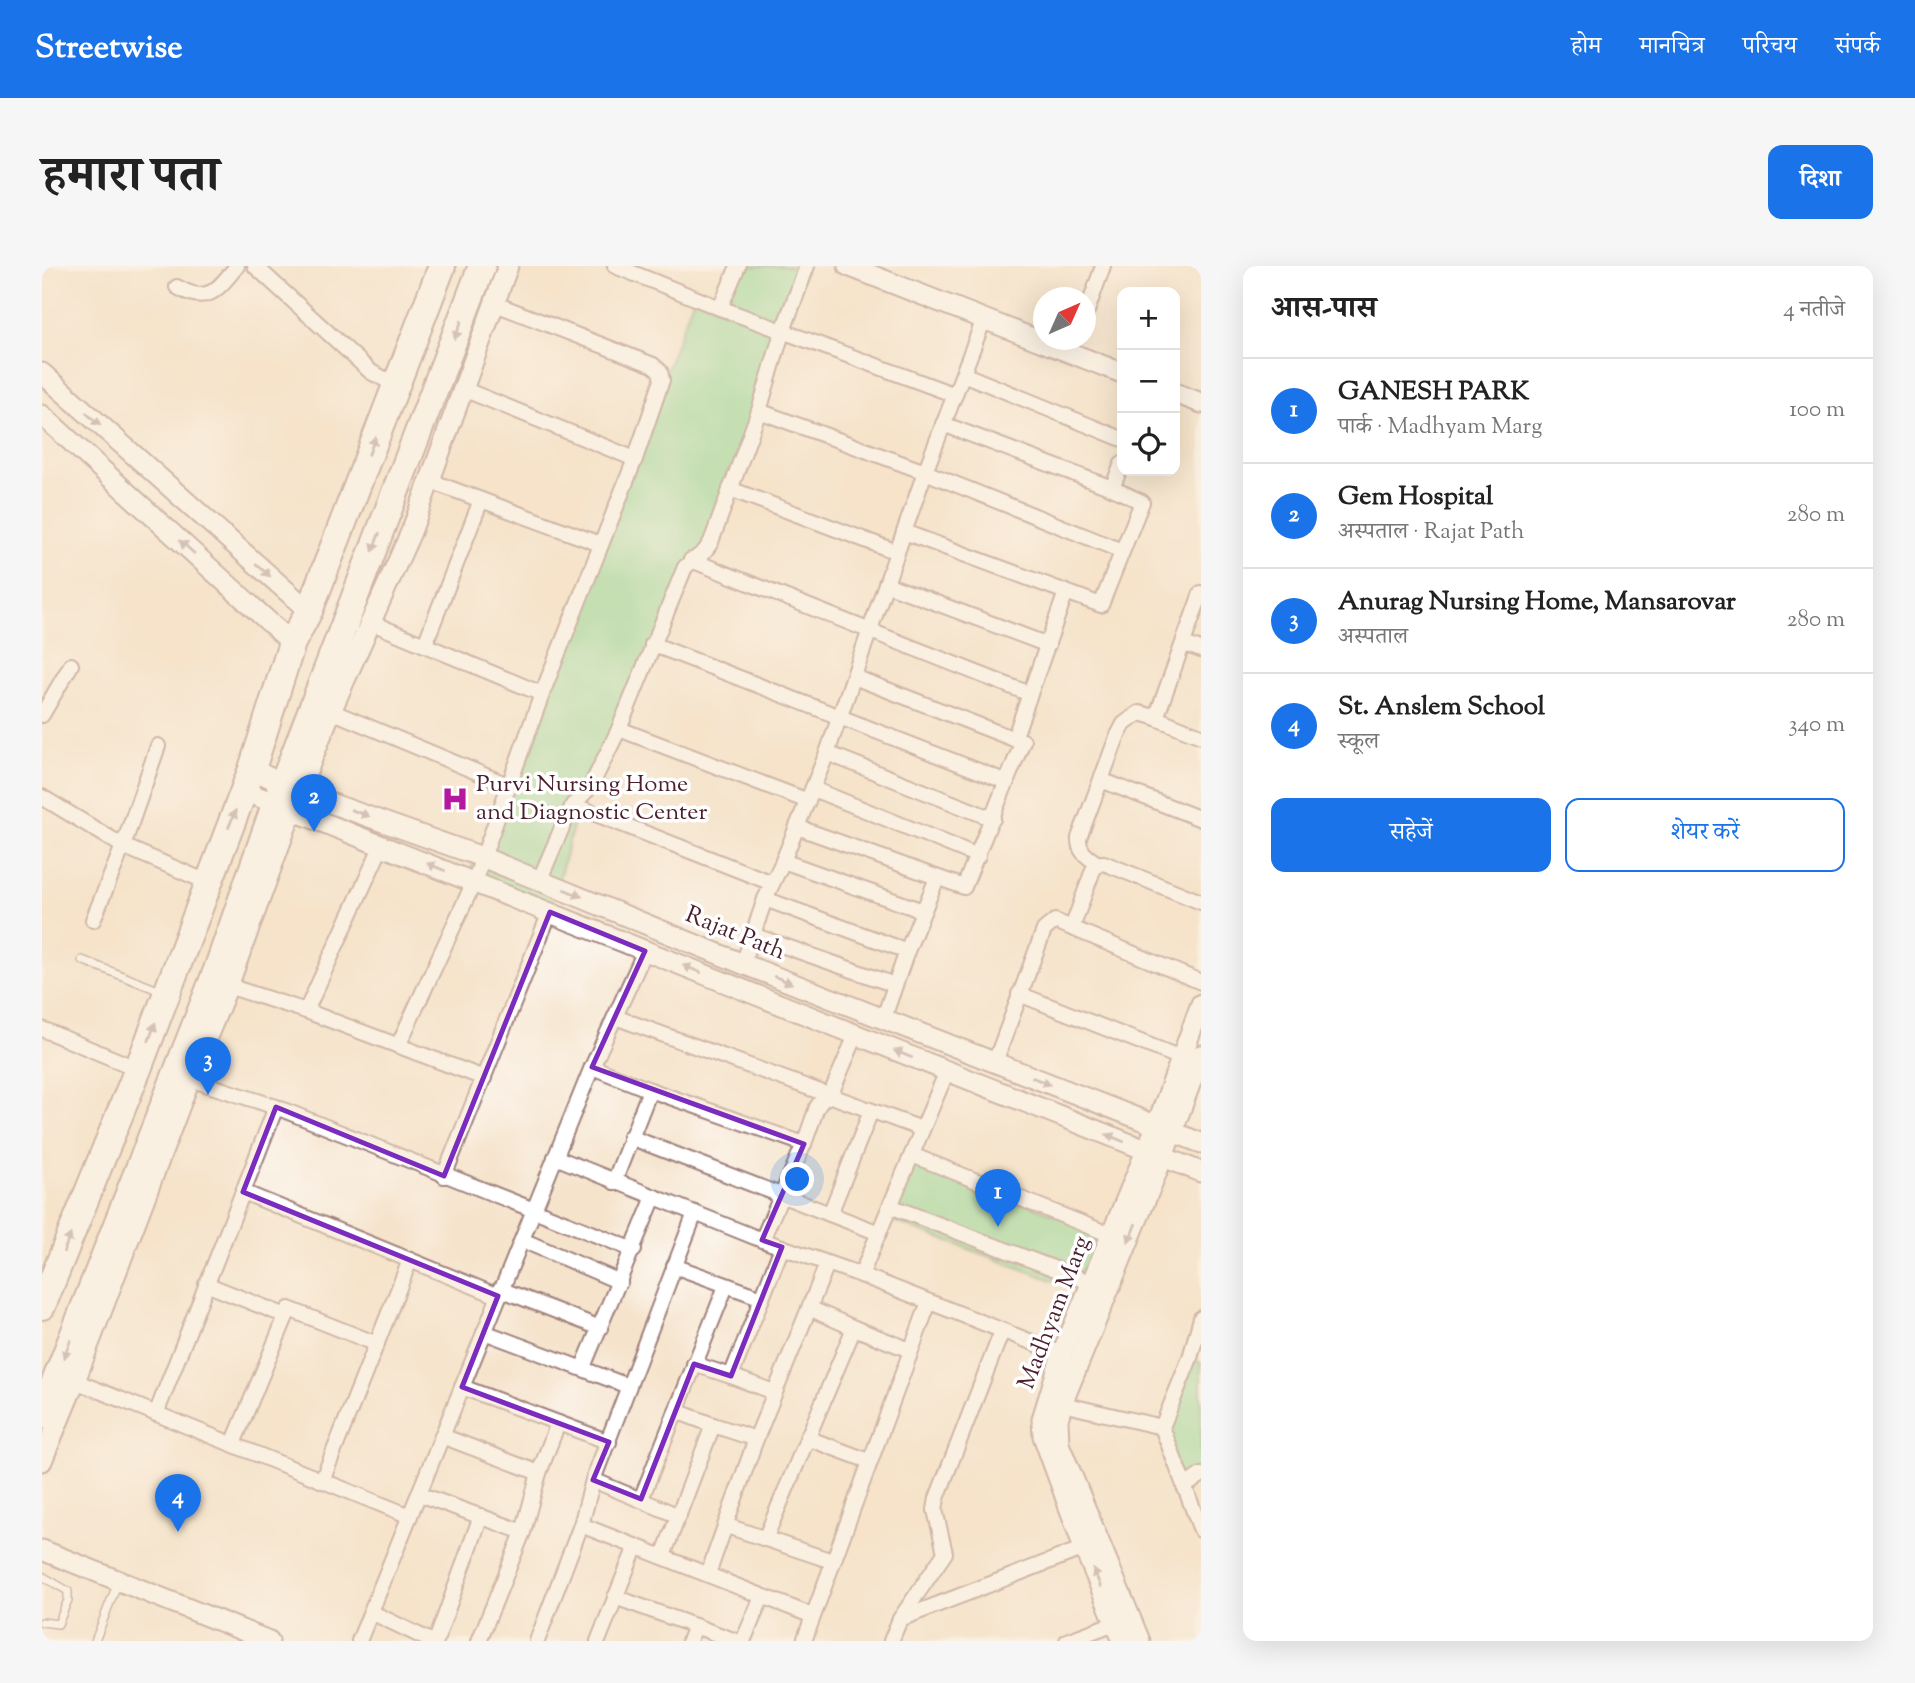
<!DOCTYPE html>
<html lang="hi">
<meta charset="utf-8">
<style>
:root{--surface:#fff;--page:#f6f6f6;--text:#222;--muted:#767676;--line:#e0e0e0;--accent:#1a73e8}
body{margin:0;font-family:"Sorts Mill Goudy","Noto Serif Devanagari",serif;background:var(--page);color:var(--text)}
.controls{position:absolute;right:21px;top:21px;display:grid;overflow:hidden;border-radius:14px;box-shadow:0 7px 28px #0002}
.controls button{width:63px;height:63px;display:grid;place-items:center;padding:0;border:0;border-bottom:2px solid var(--line);background:var(--surface);color:var(--text);font:35px sans-serif}
.compass{position:absolute;left:991px;top:21px;width:63px;height:63px;border-radius:50%;background:var(--surface);box-shadow:0 7px 28px #0002;rotate:45deg}
.you{position:absolute;left:756px;top:914px;width:24px;height:24px;margin:-18px;border:5px solid #fff;border-radius:50%;background:#1a73e8;box-shadow:0 0 0 10px #1a73e833}
.badge{display:grid;place-items:center;width:46px;height:46px;border-radius:50%;background:var(--accent);color:#fff;font-size:23px;font-weight:700}
.pin{position:absolute;translate:-50% -58px;filter:drop-shadow(0 2px 4px #0008)}
.pin::after{content:'';position:absolute;top:37px;width:24px;height:21px;background:inherit;clip-path:polygon(0 0,100% 0,50% 100%)}
.list{margin:0;padding:0;list-style:none}
h2{display:flex;justify-content:space-between;align-items:center;height:91px;margin:0;padding:0 28px;font-size:30px}
h2 small{font-size:23px;font-weight:400;color:var(--muted)}
.list li{display:grid;grid-template-columns:46px 1fr auto;gap:21px;align-items:center;box-sizing:border-box;height:105px;padding:0 28px;border-top:2px solid var(--line)}
.list b{display:block;font-size:26px;white-space:nowrap}
.list p{margin:0;font-size:23px;white-space:nowrap;color:var(--muted)}
.list em{font-size:23px;font-style:normal;color:var(--muted)}
.actions{display:flex;gap:14px;padding:21px 28px}
.actions a{flex:1;padding:16px 0;border:2px solid var(--accent);border-radius:14px;text-align:center;font-size:24px;color:var(--accent)}
.actions .main{background:var(--accent);color:#fff}
.icon{flex:none;width:38px;height:38px;fill:none;stroke:currentColor;stroke-width:2;stroke-linecap:round;stroke-linejoin:round}
.map{position:relative;flex:none;width:1159px;height:1375px;overflow:hidden;border-radius:14px}
header{display:flex;align-items:center;gap:42px;box-sizing:border-box;height:98px;padding:0 35px;background:var(--accent);color:#fff}
header strong{font-size:33px}
nav{display:flex;gap:38px;margin-inline-start:auto;font-size:24px}
.intro{display:flex;align-items:center;justify-content:space-between;box-sizing:border-box;height:168px;padding:0 42px}
h1{margin:0;font-size:49px}
.button{padding:18px 32px;border-radius:14px;background:var(--accent);color:#fff;font-size:24px;font-weight:700}
main{display:flex;gap:42px;padding:0 42px}
aside{flex:1;background:var(--surface);border-radius:14px;box-shadow:0 7px 28px #0002}
.map>svg:first-child{display:block}
</style>
<header>
<strong>Streetwise</strong>
<nav><a>होम</a><a>मानचित्र</a><a>परिचय</a><a>संपर्क</a></nav>
</header>
<div class="intro"><h1>हमारा पता</h1><a class="button">दिशा</a></div>
<main>
<div class="map">
<svg width="1159" height="1375" viewBox="0 0 1159 1375">
<rect width="100%" height="100%" fill="#fff"/>
<filter id="ink" filterUnits="userSpaceOnUse"><feTurbulence type="fractalNoise" baseFrequency=".0143" numOctaves="2"/><feDisplacementMap in="SourceGraphic" scale="14" xChannelSelector="R" yChannelSelector="G"/><feConvolveMatrix kernelMatrix="1 2 1 2 8 2 1 2 1" color-interpolation-filters="sRGB"/></filter>
<filter id="wash" filterUnits="userSpaceOnUse"><feTurbulence type="fractalNoise" baseFrequency=".00686" numOctaves="4" result="noise"/><feDisplacementMap in="SourceGraphic" scale="28" xChannelSelector="R" yChannelSelector="G"/><feGaussianBlur stdDeviation="1.57" result="paint"/><feColorMatrix in="noise" values="0 0 0 0 0 0 0 0 0 0 0 0 0 0 0 0 0 1.4 0 .05"/><feComposite in="paint" operator="in"/></filter>
<g filter="url(#wash)">
<rect width="100%" height="100%" fill="#f5e3cb"/>
<g fill="#8bd997" stroke="#6a7c61" stroke-width="2">
<path d="M696,0H764L717,141L656,297L537,538L508,646L424,613L468,520L652,31L678,42Z"/>
<path d="M868,893L1069,970L1045,1027L843,952Z"/>
<path d="M1148,1092L1159,1097V1209L1142,1221L1120,1161Z"/>
</g>
</g>
<g filter="url(#ink)">
<g fill="none" stroke-linecap="round" stroke-linejoin="round">
<defs>
<g id="lane">
<path d="M40,694L121,726"/>
<path d="M0,1310L26,1325V1334L16,1358L0,1356"/>
<path d="M53,1375L76,1316"/>
</g>
<g id="street">
<path d="M213,0L329,106L354,119"/>
<path d="M573,0L678,42L913,129"/>
<path d="M135,21C166,39 175,24 195,0"/>
<path d="M678,42L696,0"/>
<path d="M1044,48L1061,0"/>
<path d="M921,108L1080,173"/>
<path d="M421,123L593,193"/>
<path d="M717,145L739,70L765,0"/>
<path d="M388,215L558,278"/>
<path d="M1070,222L1080,198"/>
<path d="M688,223L855,286"/>
<path d="M862,266L1059,339L1100,236L1070,222L901,158"/>
<path d="M649,294L988,428"/>
<path d="M844,318L1006,379"/>
<path d="M330,357L500,428"/>
<path d="M383,378L439,234"/>
<path d="M610,378L965,516"/>
<path d="M1142,378L1159,384"/>
<path d="M289,445L468,520"/>
<path d="M0,449L29,399"/>
<path d="M1114,452L1159,327"/>
<path d="M577,463L766,535"/>
<path d="M972,473L1024,326"/>
<path d="M785,487L951,553"/>
<path d="M1059,514L1159,553"/>
<path d="M771,523L936,590"/>
<path d="M0,531L81,580L165,616"/>
<path d="M531,539L730,617"/>
<path d="M755,561L922,621L981,475L972,473L812,411"/>
<path d="M741,595L881,645"/>
<path d="M1056,598C1046,591 1036,586 1037,572L1075,471L1082,458L1097,447L1109,450L1159,470"/>
<path d="M498,613L525,550L531,539L549,520L577,463L643,301L663,285L669,276L717,145L883,206L1080,285"/>
<path d="M723,633L865,685"/>
<path d="M51,654L81,580L116,480"/>
<path d="M1030,662L1051,604L1056,598L1062,597L1159,636"/>
<path d="M711,669L853,719"/>
<path d="M701,698L723,633L741,595L785,487L883,206L942,53"/>
<path d="M186,720L264,745L442,812"/>
<path d="M977,728L1139,792"/>
<path d="M264,745L340,579"/>
<path d="M573,751L880,863"/>
<path d="M841,754L865,685L895,612"/>
<path d="M0,763L96,803"/>
<path d="M356,780L432,616L500,428L593,193L620,114L618,105L611,99L451,37"/>
<path d="M953,796L1002,664L1013,655L1030,662L1159,716"/>
<path d="M550,801L608,824L762,878"/>
<path d="M148,813L234,841L592,984"/>
<path d="M588,871L837,967"/>
<path d="M870,889L1069,969"/>
<path d="M513,891L720,974L819,1009L1020,1088"/>
<path d="M402,910L508,646"/>
<path d="M572,916L608,824"/>
<path d="M201,926L456,1030"/>
<path d="M848,940L1050,1017"/>
<path d="M788,948L829,845"/>
<path d="M480,974L578,1016"/>
<path d="M720,974L762,878L775,841L781,833L788,830L814,769"/>
<path d="M632,1000L720,1032L740,981"/>
<path d="M819,1009L905,805"/>
<path d="M164,1018L244,1050"/>
<path d="M458,1023L558,1062"/>
<path d="M767,1042L812,1062"/>
<path d="M1159,1052L1148,1092L1120,1161L1159,1264"/>
<path d="M442,1066L586,1120"/>
<path d="M652,1098L689,1110L720,1032"/>
<path d="M541,1101L612,931"/>
<path d="M689,1110L732,1126"/>
<path d="M33,1115L368,1250"/>
<path d="M420,1121L567,1176"/>
<path d="M1020,1138L1120,1161"/>
<path d="M114,1148L234,841"/>
<path d="M671,1159L714,1173"/>
<path d="M400,1170L497,1207"/>
<path d="M765,1172L827,1195"/>
<path d="M191,1178L247,1043L335,1078"/>
<path d="M551,1214L637,1250"/>
<path d="M280,1215L368,994"/>
<path d="M1142,1221L1159,1209"/>
<path d="M377,1228L481,1266"/>
<path d="M599,1233L684,1020"/>
<path d="M539,1259L771,1350"/>
<path d="M685,1260L790,1295"/>
<path d="M723,1273L812,1062L868,1084"/>
<path d="M621,1290L671,1159L634,1145"/>
<path d="M666,1308L714,1173L785,998"/>
<path d="M573,1331L694,1375"/>
<path d="M329,1346L389,1375"/>
<path d="M858,1353L1042,1282"/>
<path d="M317,1375L550,801L603,685"/>
<path d="M394,1375L439,1250"/>
<path d="M437,1375L481,1266L497,1207L516,1157"/>
<path d="M495,1375L539,1259L551,1214L653,947"/>
<path d="M556,1375L594,1280"/>
<path d="M647,1375L653,1360"/>
<path d="M701,1375L720,1331"/>
<path d="M762,1375L887,1036"/>
<path d="M849,1375L858,1353L903,1287L893,1244L895,1232L960,1065"/>
<path d="M1025,1375L1073,1357"/>
</g>
<g id="secondary">
<path d="M806,0L1080,107"/>
<path d="M0,107L267,345"/>
<path d="M1133,127L1159,137"/>
<path d="M0,149L250,377"/>
<path d="M210,503L257,526L440,591L701,698L1159,877"/>
<path d="M202,525L1159,906"/>
<path d="M0,1195L33,1115L148,813L186,720L257,526L289,445L369,266L466,0"/>
<path d="M0,1284L227,1375"/>
<path d="M1081,1375L1042,1282L1001,1170L1000,1153L1020,1088L1114,861L1159,738"/>
<path d="M1098,1375L1017,1178L1016,1154L1020,1138L1121,891L1159,789"/>
</g>
<g id="highway">
<path d="M0,1040L96,803L210,503L250,377L267,345L400,0"/>
<path d="M0,1149L175,704L233,539L440,0"/>
</g>
</defs>
<use href="#lane" stroke="#a0817b" stroke-width="10"/>
<use href="#street" stroke="#a0817b" stroke-width="18"/>
<use href="#secondary" stroke="#a0817b" stroke-width="23"/>
<use href="#highway" stroke="#a0817b" stroke-width="30"/>
<use href="#lane" stroke="#fff" stroke-width="7"/>
<use href="#street" stroke="#fff" stroke-width="14"/>
<use href="#secondary" stroke="#fff" stroke-width="19"/>
<use href="#highway" stroke="#fff" stroke-width="26"/>
</g>
<defs><path id="oneway-solid" d="M-6-.8H1V-3.2L6.5 0L1 3.2V.8H-6Z" transform="scale(1.75)"/></defs>
<g fill="#ae9aa0">
<use href="#oneway-solid" transform="translate(416 64) rotate(111)"/>
<use href="#oneway-solid" transform="translate(51 153) rotate(42)"/>
<use href="#oneway-solid" transform="translate(330 180) rotate(-69)"/>
<use href="#oneway-solid" transform="translate(334 276) rotate(111)"/>
<use href="#oneway-solid" transform="translate(145 281) rotate(-138)"/>
<use href="#oneway-solid" transform="translate(221 304) rotate(42)"/>
<use href="#oneway-solid" transform="translate(318 547) rotate(20)"/>
<use href="#oneway-solid" transform="translate(190 553) rotate(-68)"/>
<use href="#oneway-solid" transform="translate(394 601) rotate(-158)"/>
<use href="#oneway-solid" transform="translate(531 627) rotate(22)"/>
<use href="#oneway-solid" transform="translate(650 703) rotate(-158)"/>
<use href="#oneway-solid" transform="translate(741 714) rotate(22)"/>
<use href="#oneway-solid" transform="translate(110 766) rotate(-70)"/>
<use href="#oneway-solid" transform="translate(861 788) rotate(-158)"/>
<use href="#oneway-solid" transform="translate(999 815) rotate(22)"/>
<use href="#oneway-solid" transform="translate(1073 872) rotate(-158)"/>
<use href="#oneway-solid" transform="translate(1090 967) rotate(112)"/>
<use href="#oneway-solid" transform="translate(25 977) rotate(-68)"/>
<use href="#oneway-solid" transform="translate(25 1083) rotate(111)"/>
<use href="#oneway-solid" transform="translate(1055 1312) rotate(-112)"/>
</g>
</g>
<path d="M0 0H1159V1375H0ZM508,646L603,685L550,801L762,878L720,974L740,981L689,1110L652,1098L599,1233L551,1214L567,1176L420,1121L456,1030L201,926L234,841L402,910Z" fill="#f5e3cb" fill-opacity=".55" fill-rule="evenodd"/>
<path fill="none" stroke="#7b2cbf" stroke-width="5" stroke-linejoin="round" d="M508,646L603,685L550,801L762,878L720,974L740,981L689,1110L652,1098L599,1233L551,1214L567,1176L420,1121L456,1030L201,926L234,841L402,910Z"/>
<defs>
<symbol id="hospital-bare" viewBox="-9 -9 18 18"><path d="M-5-5h3v3.5h4V-5h3V5h-3V1.5h-4V5h-3Z" fill="#b5179e" stroke="#fff" stroke-width="2.5" paint-order="stroke"/></symbol>
</defs>
<g fill-rule="evenodd">
<use href="#hospital-bare" x="394" y="514" width="38" height="38"/>
</g>
<g text-anchor="middle" dominant-baseline="central" stroke-width="7" stroke-linejoin="round" paint-order="stroke">
<g font-size="24" fill="#4a1f2b" stroke="#fff" text-anchor="start">
<text x="434" y="519">Purvi Nursing Home<tspan x="434" dy="28">and Diagnostic Center</tspan></text>
</g>
<g font-size="24" fill="#4a1f2b" stroke="#fff">
<text transform="translate(693 668) rotate(22)">Rajat Path</text>
<text transform="translate(1013 1047) rotate(-69)">Madhyam Marg</text>
</g>
</g>
</svg>
<div class="controls">
<button>+</button>
<button>−</button>
<button><svg class="icon" aria-label="locate" viewBox="0 0 24 24"><circle cx="12" cy="12" r="6"/><path d="M12 2v4M12 18v4M2 12h4M18 12h4"/></svg></button>
</div>
<svg class="compass" viewBox="-18 -18 36 36"><path d="M0-13l5 13h-10z" fill="#e53935"/><path d="M0 13l5-13h-10z" fill="#767676"/></svg>
<div class="you"></div>
<div class="pin badge" style="left:956px;top:961px">1</div>
<div class="pin badge" style="left:272px;top:566px">2</div>
<div class="pin badge" style="left:166px;top:829px">3</div>
<div class="pin badge" style="left:136px;top:1266px">4</div>
</div>
<aside>
<h2>आस-पास<small>4 नतीजे</small></h2>
<ul class="list">
<li><span class="badge">1</span><div><b>GANESH PARK</b><p>पार्क · Madhyam Marg</p></div><em>100 m</em></li>
<li><span class="badge">2</span><div><b>Gem Hospital</b><p>अस्पताल · Rajat Path</p></div><em>280 m</em></li>
<li><span class="badge">3</span><div><b>Anurag Nursing Home, Mansarovar</b><p>अस्पताल</p></div><em>280 m</em></li>
<li><span class="badge">4</span><div><b>St. Anslem School</b><p>स्कूल</p></div><em>340 m</em></li>
</ul>
<div class="actions"><a class="main">सहेजें</a><a>शेयर करें</a></div>
</aside>
</main>
